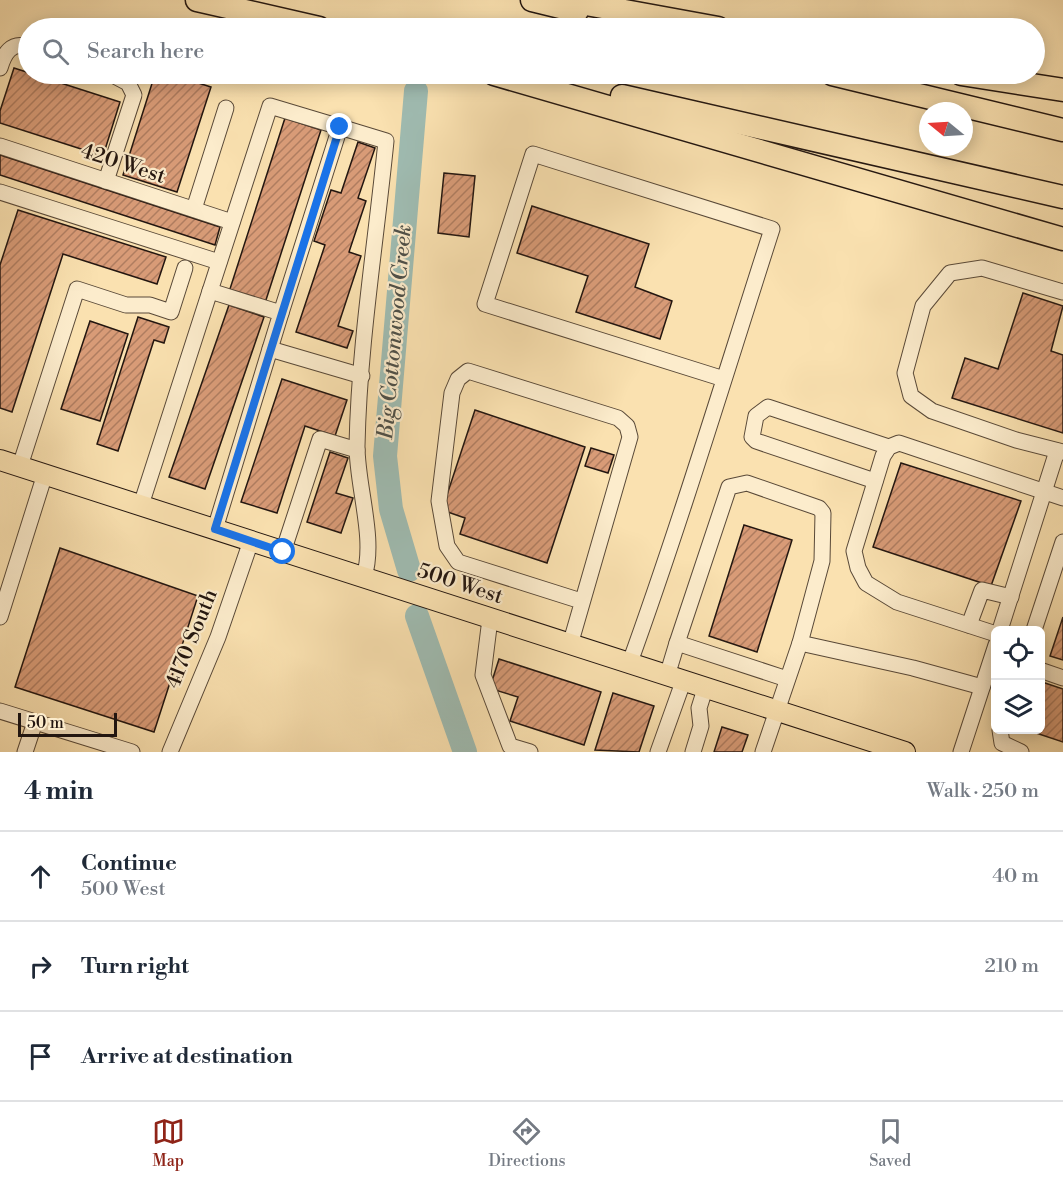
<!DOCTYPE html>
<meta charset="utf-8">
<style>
:root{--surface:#fff;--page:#f6f6f7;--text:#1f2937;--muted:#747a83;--line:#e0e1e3;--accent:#8f2418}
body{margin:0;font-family:"Libre Bodoni",serif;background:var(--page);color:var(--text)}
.controls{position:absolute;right:18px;bottom:18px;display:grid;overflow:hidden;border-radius:9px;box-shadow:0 3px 15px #0003}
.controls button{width:54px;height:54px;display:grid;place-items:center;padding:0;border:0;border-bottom:2px solid var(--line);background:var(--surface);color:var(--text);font:30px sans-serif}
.compass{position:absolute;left:919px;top:102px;width:54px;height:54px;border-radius:50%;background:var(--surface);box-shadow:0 3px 15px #0003;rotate:288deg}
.scale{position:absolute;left:18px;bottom:15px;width:99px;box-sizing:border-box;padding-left:6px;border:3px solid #231610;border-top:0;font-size:16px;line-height:21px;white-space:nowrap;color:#231610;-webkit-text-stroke:4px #fceccc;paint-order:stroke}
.stop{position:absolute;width:18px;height:18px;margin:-14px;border:4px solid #1a73e8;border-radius:50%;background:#fff}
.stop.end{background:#1a73e8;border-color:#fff;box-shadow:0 2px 6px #0008}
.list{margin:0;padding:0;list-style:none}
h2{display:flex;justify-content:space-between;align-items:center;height:78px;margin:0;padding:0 24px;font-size:26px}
h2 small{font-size:20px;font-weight:400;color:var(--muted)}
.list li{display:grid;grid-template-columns:39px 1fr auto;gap:18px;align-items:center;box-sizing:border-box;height:90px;padding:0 24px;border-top:2px solid var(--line)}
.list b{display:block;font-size:22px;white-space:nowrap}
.list p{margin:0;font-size:20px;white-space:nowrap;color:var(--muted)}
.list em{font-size:20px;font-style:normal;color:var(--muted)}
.icon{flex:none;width:33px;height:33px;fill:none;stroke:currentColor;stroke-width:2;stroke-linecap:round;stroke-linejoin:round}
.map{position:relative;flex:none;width:1063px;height:752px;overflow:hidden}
.search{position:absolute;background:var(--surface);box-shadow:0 3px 15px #0003;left:18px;right:18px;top:18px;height:66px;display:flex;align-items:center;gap:15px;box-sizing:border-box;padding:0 21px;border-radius:33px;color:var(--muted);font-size:22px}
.sheet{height:348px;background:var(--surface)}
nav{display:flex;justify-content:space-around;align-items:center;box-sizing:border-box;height:84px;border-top:2px solid var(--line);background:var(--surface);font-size:16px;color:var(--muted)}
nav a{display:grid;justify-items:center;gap:3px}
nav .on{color:var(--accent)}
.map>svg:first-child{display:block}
</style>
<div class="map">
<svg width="1063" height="752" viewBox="0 0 1063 752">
<defs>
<pattern id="building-hatch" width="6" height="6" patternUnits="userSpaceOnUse" patternTransform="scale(1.5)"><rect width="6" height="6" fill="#d89b77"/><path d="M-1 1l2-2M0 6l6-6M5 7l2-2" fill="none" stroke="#af7d60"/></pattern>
</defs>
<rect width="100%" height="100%" fill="#fae1b0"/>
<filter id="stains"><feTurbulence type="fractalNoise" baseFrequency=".00333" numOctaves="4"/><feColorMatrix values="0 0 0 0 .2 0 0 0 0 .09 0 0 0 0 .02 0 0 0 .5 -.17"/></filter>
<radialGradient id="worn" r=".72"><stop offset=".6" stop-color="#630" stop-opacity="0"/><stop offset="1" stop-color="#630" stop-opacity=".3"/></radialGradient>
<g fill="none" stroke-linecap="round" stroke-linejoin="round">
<g stroke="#9fbcb2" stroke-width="24">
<path d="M409,570L391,509L385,456L416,91"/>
<path d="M417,616L465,752"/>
</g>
</g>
<g fill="url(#building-hatch)" stroke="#231610" stroke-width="1.5">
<path d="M14,68L120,102L103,156L0,123V111Z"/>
<path d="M155,74H170L211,87L177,192L123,175Z"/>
<path d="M285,118L321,130L265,303L229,292Z"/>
<path d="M358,142L375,148L358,198L366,201L349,252L361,256L338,326L353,331L347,348L296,332L325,245L314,241L331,190L341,193Z"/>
<path d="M0,155L220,227L215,245L0,175Z"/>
<path d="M444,173L475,176L469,237L438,233Z"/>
<path d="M532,206L649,244L635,287L672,301L660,339L576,312L588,276L517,253Z"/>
<path d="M18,210L166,257L157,284L63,254L12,412L0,408V265Z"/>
<path d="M1023,293L1063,306L1051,351L1063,355V433L952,398L965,358L998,369Z"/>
<path d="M229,305L264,317L205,489L169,477Z"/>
<path d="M138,317L169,327L164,343L154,340L118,451L97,444Z"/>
<path d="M90,321L128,334L100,421L61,409Z"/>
<path d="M282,379L347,400L335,436L305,426L277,513L241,502Z"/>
<path d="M475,410L585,447L547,563L460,534L465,518L442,510Z"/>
<path d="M591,448L614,455L608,473L585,466Z"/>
<path d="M330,452L348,458L336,493L353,498L341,533L307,522Z"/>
<path d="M901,463L1021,501L991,586L873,547Z"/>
<path d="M744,525L792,540L757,652L709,636Z"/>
<path d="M60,548L198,596L154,732L15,687Z"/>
<path d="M1063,617V660L1050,656Z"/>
<path d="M499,659L601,692L584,745L510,721L518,697L495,690L492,681Z"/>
<path d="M1042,682L1063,689V742L1027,730H1040Z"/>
<path d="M613,693L654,706L639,752L595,750Z"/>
<path d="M722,727L748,735L742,752H714Z"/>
</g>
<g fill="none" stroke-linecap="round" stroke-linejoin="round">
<defs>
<g id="minor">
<path d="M0,68C4,54 11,41 28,47"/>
<path d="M340,127L386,141C376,242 359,345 357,446C357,487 376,539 364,577"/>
<path d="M0,146L232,222"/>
<path d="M106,181L134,95L128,83L111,74"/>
<path d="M0,192L219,262"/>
<path d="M194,209L226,108"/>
<path d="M210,291L270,106L340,127L281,313"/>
<path d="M1063,292L982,268L950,273L923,306L905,373L911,396L932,411L1016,440L1063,452"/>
<path d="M270,349L362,376"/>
<path d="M20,466L77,289L126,305H150L171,312L185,268"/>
<path d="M875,481L756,441L752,437L756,416L768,407L889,447"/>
<path d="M141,505L210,291L281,313L215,529"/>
<path d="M283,552L320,439L357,450"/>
<path d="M0,617L45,474"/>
<path d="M490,619L483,675L510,746L530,752"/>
<path d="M969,625L982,590L1011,597"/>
<path d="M1000,630L1057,451"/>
<path d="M1034,630L1063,542"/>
<path d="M996,634L897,602L866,583L858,568L854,551L883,456L889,447L899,443L1063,498"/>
<path d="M677,643L729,487L747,483L819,508L823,513L822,561L800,643"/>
<path d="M570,645L630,437L627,426L618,418L468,371L458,379L452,393L439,501L447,546L458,562L581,601"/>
<path d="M629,665C681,521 725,375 772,229L533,154L485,304L724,379"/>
<path d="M1040,670L1063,678"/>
<path d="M667,676L677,643L787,679"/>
<path d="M0,711L132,752"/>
<path d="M1000,730L1002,743L1021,752"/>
<path d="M25,752L35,722"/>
<path d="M170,752L218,637L251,541"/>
<path d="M658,752L683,682"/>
<path d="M693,752L701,726L699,708L705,689"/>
<path d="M763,752L800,643L913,668L982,687"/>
<path d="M961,752L996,645"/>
</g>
<path id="major" d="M0,460L905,752"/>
<g id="highway">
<path d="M197,0L319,28"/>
<path d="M532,0L577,11"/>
<path d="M564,0L718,28"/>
<path d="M494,74L1063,239"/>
<path d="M832,74L1063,130"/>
<path d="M961,74L1063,90"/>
<path d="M622,96L1063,197"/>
</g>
</defs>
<use href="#minor" stroke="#594938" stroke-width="17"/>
<use href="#major" stroke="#231610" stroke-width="22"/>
<use href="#highway" stroke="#231610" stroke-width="25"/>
<use href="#minor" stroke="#fceccc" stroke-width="15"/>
<use href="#major" stroke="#fae1b0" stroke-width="20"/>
<use href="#highway" stroke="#fae1b0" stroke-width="22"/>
</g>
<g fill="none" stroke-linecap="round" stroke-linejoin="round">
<path stroke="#1a73e8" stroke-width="8" d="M283,552L215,529L340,127"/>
</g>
<g text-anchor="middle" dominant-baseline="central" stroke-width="4.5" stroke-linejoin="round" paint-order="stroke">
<g font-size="21" fill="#231610" stroke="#fceccc">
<text transform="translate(123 164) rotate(18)">420 West</text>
<text transform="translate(460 584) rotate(18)">500 West</text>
<text transform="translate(192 639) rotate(-68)">4170 South</text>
</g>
<g font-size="22" font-style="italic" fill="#4e5049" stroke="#fceccc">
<text transform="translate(395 332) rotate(-85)">Big Cottonwood Creek</text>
</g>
</g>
<rect width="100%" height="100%" filter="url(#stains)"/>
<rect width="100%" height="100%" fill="url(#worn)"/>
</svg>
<div class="controls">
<button><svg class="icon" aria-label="locate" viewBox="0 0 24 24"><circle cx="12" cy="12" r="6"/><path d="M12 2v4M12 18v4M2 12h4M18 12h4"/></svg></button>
<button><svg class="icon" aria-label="layers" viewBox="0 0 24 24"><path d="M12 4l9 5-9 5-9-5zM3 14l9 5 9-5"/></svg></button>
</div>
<svg class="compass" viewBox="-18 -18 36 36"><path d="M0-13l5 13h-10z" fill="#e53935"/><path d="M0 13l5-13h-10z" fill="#747a83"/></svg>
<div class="scale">50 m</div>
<div class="stop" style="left:283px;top:552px"></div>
<div class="stop end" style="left:340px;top:127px"></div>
<div class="search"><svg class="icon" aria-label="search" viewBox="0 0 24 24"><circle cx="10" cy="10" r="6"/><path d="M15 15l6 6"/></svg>Search here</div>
</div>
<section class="sheet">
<h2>4 min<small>Walk · 250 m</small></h2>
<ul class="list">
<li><svg class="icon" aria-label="ahead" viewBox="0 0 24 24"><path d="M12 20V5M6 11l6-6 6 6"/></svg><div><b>Continue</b><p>500 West</p></div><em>40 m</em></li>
<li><svg class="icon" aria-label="right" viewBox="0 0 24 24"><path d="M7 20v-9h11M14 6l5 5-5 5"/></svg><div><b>Turn right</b></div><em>210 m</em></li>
<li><svg class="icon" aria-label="arrive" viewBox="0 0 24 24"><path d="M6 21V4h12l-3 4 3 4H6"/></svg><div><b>Arrive at destination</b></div></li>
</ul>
</section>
<nav>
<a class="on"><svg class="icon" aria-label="map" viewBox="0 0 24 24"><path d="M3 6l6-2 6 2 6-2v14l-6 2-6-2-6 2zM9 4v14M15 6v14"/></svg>Map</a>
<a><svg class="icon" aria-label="directions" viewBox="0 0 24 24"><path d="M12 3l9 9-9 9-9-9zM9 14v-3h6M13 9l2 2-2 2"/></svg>Directions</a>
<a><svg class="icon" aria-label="saved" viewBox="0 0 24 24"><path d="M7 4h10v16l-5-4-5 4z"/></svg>Saved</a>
</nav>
